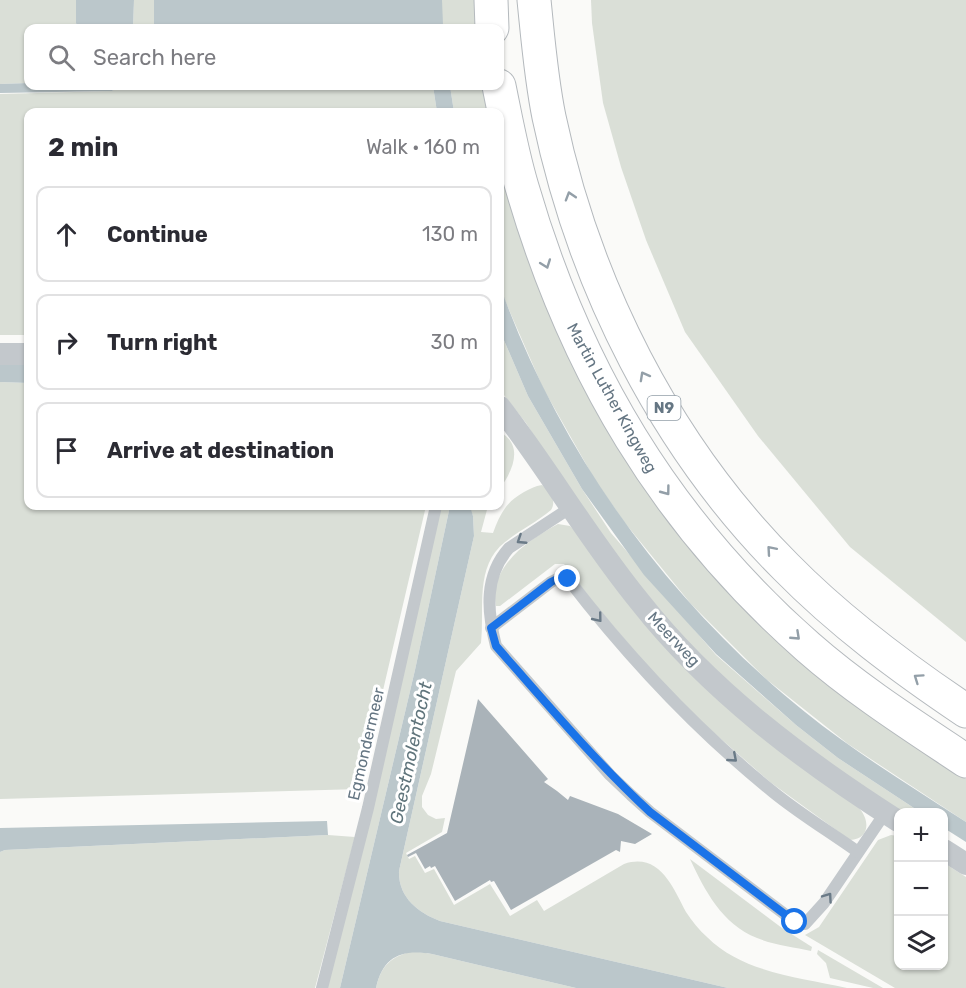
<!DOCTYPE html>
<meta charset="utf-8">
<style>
:root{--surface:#fff;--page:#f7f7f7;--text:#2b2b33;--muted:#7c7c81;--line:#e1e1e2}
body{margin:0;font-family:Rubik,sans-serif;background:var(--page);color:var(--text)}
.controls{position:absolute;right:18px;bottom:18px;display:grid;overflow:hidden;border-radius:12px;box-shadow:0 2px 4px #0004}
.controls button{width:54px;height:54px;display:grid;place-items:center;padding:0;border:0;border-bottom:2px solid var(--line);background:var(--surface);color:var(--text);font:30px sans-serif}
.stop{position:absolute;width:18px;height:18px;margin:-14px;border:4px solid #1a73e8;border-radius:50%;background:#fff}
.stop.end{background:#1a73e8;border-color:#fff;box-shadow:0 2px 6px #0008}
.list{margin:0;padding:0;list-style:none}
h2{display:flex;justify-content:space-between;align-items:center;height:78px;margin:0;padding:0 24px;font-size:26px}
h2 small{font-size:20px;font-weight:400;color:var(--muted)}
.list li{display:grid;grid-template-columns:39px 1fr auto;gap:18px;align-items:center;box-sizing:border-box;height:96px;margin:0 12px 12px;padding:0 12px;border:2px solid var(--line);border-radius:12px}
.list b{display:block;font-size:22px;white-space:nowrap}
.list em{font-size:20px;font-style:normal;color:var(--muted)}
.icon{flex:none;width:33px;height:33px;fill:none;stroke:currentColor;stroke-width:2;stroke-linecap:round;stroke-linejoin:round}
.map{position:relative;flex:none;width:966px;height:988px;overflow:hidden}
.search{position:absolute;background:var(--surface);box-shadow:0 2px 4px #0004;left:24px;top:24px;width:480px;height:66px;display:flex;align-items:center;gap:15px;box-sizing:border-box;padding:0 21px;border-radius:12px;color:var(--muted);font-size:22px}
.panel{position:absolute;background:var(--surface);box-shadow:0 2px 4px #0004;left:24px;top:108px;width:480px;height:402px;border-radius:12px}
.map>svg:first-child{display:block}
</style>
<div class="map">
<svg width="966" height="988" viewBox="0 0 966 988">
<rect width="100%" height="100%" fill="#fafaf8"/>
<g fill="#dadfd7">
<path d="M0,0H76V23L78,28H28V83L0,84Z"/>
<path d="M134,0H154V28H133Z"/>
<path d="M442,0H478L480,28H442Z"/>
<path d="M591,0H966V642L850,547L758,436L685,332L646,240L621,167L603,103L592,23Z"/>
<path d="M117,86H433L437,112H28V335H0V94L112,91Z"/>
<path d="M450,86H487L491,112H454Z"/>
<path d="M500,158L568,353L592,404L621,453L656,503L933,758L966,779V822L848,744L766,679L691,604L625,523L595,480L543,388L500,289Z"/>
<path d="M500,331L528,396L582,489L611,533L716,655L796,725L838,758L920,812H898L785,733L688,644L594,530L526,423L500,390Z"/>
<path d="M0,382L28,383V506H426L360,789L0,799Z"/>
<path d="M500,432C524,445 513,471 500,488Z"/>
<path d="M542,485C550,491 557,501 551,510C537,522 520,530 505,542C474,567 485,608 481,643L456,671L431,774L422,796V807L428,815L436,819L445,818L442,832L406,853L409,859L415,856L425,873L434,869L454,905L490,884L510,916L537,900L544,911L624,864C660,852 673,888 686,912C692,921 699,930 707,937C743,973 799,977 847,988H728L440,921C418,913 398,897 399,871L474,536L473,516L469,506H488L481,532L493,533C500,514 506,502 524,492C530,489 535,486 542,485Z"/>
<path d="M441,506H450L415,670L340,988H327Z"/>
<path d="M558,524L570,526L859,808C870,820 870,839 850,840L770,782L696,717L661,682L597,607L564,564H555L500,606H496C488,567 528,540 558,524Z"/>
<path d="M328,835L355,837L315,988H0V852L5,850Z"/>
<path d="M891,835L898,836V966H944V863L966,877V988H895L805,935L819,927L878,840Z"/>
<path d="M690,859L782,928L812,947L811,951C794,947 774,945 757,938C722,924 705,891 690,859Z"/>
<path d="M818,950L883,988H873L830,978L826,963L817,954Z"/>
<path d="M413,951L432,954L576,988H376C381,965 391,957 413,951Z"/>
</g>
<g fill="#bbc7cb">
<path d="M76,0H134L133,28H78L76,23Z"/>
<path d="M154,0H442L443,25L442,28H154Z"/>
<path d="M28,83V86L117,87L112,91L0,93V84Z"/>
<path d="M433,86H450L454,112H437Z"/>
<path d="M500,286C560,453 667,601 805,712C856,753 912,787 966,822V842L944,828V812H920L838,758L796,725L716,654L644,575L582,489L528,396L500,331Z"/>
<path d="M0,364L28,365V383L0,382Z"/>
<path d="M450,506H470L473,516L474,536L399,871C398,897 418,913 440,921L728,988H576L432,954C402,949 383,956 376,988H340L415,670Z"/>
<path d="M327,821L328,835L5,850L0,852V828Z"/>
</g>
<path fill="#aab3b9" d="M478,699L548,779L544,782L557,791L568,800L570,796L618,814L652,834L635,844L621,841L620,852L616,850L511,910L494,881L491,882L490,880L455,901L435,866L431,868L430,866L425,869L416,853L408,857L407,855L447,833Z"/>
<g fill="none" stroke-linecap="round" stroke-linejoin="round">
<defs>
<g id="highway">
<path d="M491,0L492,28"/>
<path d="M534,0C538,39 541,78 549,117C584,284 665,446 786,567C840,622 902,668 966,711"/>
<path d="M499,86C506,120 512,154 522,187C575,370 665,521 808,647C857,690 912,725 966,761"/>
</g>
</defs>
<use href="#highway" stroke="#b4b9bd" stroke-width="35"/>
<g stroke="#c3c8cc" stroke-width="12">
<path d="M570,508L509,548C484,576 487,611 496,646L610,775L631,795L650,812L795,922L805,924L824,903L885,813"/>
<path d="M491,628L551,582L561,577L568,579C629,658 695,729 773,792C800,814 830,832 858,852"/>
<path d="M322,988L368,808L436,506"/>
</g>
<g stroke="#c3c8cc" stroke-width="22">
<path d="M0,354H28"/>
<path d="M500,407C549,470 589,540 640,602C710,691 804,761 898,821"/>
<path d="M944,850L966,864"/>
</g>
<use href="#highway" stroke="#fff" stroke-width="33"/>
</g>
<defs><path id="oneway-chevron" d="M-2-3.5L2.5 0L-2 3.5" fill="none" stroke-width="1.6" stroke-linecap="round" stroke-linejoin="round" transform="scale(1.5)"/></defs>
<g stroke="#939fa8">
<use href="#oneway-chevron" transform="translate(570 196) rotate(-107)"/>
<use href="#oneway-chevron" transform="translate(546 264) rotate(70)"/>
<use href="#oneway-chevron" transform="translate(644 376) rotate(-119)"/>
<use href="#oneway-chevron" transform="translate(666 491) rotate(53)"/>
<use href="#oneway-chevron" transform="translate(771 550) rotate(-131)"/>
<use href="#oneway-chevron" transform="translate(796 636) rotate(43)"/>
<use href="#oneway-chevron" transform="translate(918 678) rotate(-145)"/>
</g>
<g stroke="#6a7a87">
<use href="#oneway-chevron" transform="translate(521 540) rotate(147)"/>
<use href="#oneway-chevron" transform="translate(598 618) rotate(51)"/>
<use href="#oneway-chevron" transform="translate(733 758) rotate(41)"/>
<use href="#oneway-chevron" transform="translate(828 897) rotate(-55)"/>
</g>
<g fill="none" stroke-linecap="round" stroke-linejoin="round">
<path stroke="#1a73e8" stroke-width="8" d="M568,579L561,577L551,582L491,628L496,646C546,703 595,761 650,812L795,922"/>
</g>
<g text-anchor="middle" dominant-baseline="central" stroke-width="6" stroke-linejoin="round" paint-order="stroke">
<rect fill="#fff" stroke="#939fa8" stroke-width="1.5" x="647.5" y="396" width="33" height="24" rx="4.5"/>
<g font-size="15" font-weight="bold" fill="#657683">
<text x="664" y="408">N9</text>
</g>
<g font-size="16" fill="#657683" stroke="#fff">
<text transform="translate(612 398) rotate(61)">Martin Luther Kingweg</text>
<text transform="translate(674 639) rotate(47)">Meerweg</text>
<text transform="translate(366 744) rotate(-77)">Egmondermeer</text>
</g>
<g font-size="18" font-style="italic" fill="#60757c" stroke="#fff">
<text transform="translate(411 753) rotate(-78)">Geestmolentocht</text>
</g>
</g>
</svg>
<div class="controls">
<button>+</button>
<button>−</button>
<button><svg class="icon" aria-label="layers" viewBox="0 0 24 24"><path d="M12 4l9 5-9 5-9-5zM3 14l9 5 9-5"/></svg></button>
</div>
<div class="stop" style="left:795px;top:922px"></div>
<div class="stop end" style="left:568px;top:579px"></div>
<div class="search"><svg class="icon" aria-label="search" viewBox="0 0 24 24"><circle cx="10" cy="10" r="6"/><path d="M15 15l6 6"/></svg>Search here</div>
<section class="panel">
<h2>2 min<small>Walk · 160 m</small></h2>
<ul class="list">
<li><svg class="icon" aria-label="ahead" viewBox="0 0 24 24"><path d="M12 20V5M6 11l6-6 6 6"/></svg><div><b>Continue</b></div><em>130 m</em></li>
<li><svg class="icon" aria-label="right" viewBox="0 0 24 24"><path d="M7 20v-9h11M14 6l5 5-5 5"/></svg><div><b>Turn right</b></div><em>30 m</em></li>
<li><svg class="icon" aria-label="arrive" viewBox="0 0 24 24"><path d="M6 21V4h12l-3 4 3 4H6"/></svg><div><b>Arrive at destination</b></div></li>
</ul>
</section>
</div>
